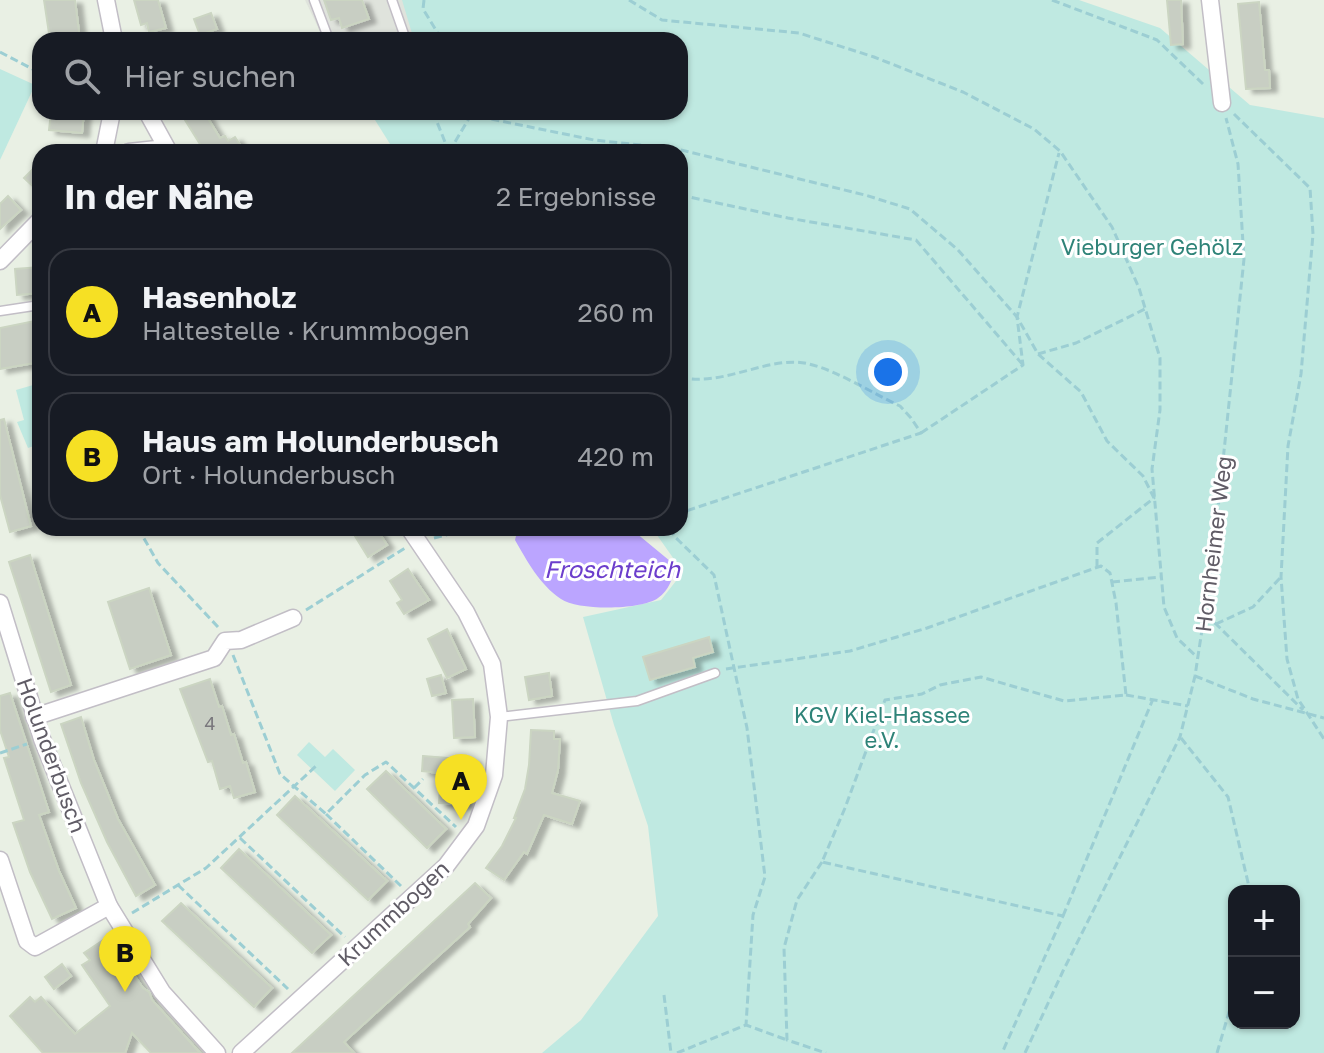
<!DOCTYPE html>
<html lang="de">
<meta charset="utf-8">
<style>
:root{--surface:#171b24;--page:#20242c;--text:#f1f3f6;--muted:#9ea1a6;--line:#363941;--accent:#f6e024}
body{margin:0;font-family:"Golos Text",sans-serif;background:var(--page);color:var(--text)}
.controls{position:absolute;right:24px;bottom:24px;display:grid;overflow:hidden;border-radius:16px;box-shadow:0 2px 6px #0004}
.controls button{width:72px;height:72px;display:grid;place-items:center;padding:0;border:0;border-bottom:2px solid var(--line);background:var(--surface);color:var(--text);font:40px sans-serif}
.you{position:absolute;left:888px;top:372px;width:28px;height:28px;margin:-20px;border:6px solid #fff;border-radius:50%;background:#1a73e8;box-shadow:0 0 0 12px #1a73e833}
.badge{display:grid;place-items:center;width:52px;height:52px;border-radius:50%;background:var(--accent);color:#111;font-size:26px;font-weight:700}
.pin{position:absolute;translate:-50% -66px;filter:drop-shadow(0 2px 4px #0008)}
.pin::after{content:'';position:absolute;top:42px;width:28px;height:24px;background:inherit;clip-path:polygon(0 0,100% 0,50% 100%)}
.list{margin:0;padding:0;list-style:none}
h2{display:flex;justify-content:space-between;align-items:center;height:104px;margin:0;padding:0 32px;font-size:34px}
h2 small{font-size:26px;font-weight:400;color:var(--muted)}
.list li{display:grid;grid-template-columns:52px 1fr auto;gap:24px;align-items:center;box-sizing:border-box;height:128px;margin:0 16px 16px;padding:0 16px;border:2px solid var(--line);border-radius:24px}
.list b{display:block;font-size:30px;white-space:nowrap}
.list p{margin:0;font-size:26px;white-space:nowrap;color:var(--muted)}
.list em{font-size:26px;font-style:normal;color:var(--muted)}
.icon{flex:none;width:44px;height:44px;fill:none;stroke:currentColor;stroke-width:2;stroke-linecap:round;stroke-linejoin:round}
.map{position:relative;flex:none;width:1324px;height:1053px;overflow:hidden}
.search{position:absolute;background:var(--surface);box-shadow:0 2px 6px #0004;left:32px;top:32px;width:656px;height:88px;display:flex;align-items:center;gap:20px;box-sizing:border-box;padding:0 28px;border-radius:24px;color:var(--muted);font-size:30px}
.panel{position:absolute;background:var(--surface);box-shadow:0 2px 6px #0004;left:32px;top:144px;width:656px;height:392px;border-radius:24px}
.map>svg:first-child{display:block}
</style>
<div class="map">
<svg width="1324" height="1053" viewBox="0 0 1324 1053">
<defs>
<filter id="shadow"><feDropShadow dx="7" dy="4" stdDeviation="2" flood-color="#0004"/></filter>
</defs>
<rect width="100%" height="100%" fill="#e9f0e4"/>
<path fill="#dfe3dc" d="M305,0H403L417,40H324Z"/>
<g fill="#bfe9e1" fill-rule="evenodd">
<path d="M402,0H1079L1160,28L1250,105L1324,118V1053H542L581,1020L658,916L648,826L614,725L583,617L661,600L683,572L652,528H680V152H395L370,112H680V40H414ZM1234,891H1294V1023H1234Z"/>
<path d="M0,69L35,85L0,160Z"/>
<path d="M40,383V444L28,448L17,422L24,420L16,390Z"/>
<path d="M309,742L325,757L333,749L355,770L335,791L297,755Z"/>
</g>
<path fill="#bba5ff" d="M518,528H630L676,566C673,577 669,591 658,598C642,610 578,611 561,599C540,585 527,561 515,540Z"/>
<g fill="#c8cec3" stroke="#cbd5c2" stroke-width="2" filter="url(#shadow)">
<path d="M44,0H75L80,40H50Z"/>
<path d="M134,0H158L166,28L149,32L147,23L141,25Z"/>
<path d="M324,0H362L369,19L342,28L339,18L331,20Z"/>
<path d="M1167,0H1181L1183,44L1171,45Z"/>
<path d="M1259,2L1265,70H1269L1270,88L1246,89L1238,4Z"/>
<path d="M211,13L217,29L200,35L194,19Z"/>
<path d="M51,112H84L82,133L49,130Z"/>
<path d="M180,112H204L220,138L225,136L228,141L235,137L245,152H198L203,149Z"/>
<path d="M40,162V193L24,178Z"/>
<path d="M8,196L21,210L0,229V204Z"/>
<path d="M40,267V293L17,295L15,269Z"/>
<path d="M35,321L40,362L0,369V328Z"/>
<path d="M4,419L31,526L10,532L0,495V420Z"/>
<path d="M350,528H376L387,545L368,557Z"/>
<path d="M30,555L71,685L51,692L9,562Z"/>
<path d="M408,569L429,600L404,614L397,603L402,600L390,581Z"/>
<path d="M149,588L171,655L130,669L108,602Z"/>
<path d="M447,629L466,669L447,678L428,639Z"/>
<path d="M709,637L713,652L693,658L695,667L650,680L643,657Z"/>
<path d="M549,673L552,696L529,700L525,677Z"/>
<path d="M441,675L446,693L432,696L427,679Z"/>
<path d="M210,679L219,707L222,706L231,735L234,734L243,763L246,762L255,792L234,798L230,786L220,789L212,761L208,762L180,689Z"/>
<path d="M10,693L49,812L39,815L59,871L76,908L52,919L30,872L13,823L24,820L4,758L9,757L0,730V696Z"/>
<path d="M473,699L475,737L454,738L452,700Z"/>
<path d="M81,717L94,760L118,819L155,885L136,896L107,842L81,783L61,724Z"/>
<path d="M531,730L554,731V739H560L558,770L552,793L580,801L572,824L544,815L527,854L524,852L504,880L486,868L502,846L516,818H514L525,789L529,765Z"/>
<path d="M423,756L473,760L471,775H468L466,805L439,803L441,773L422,771Z"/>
<path d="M386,771L446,829L427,848L367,789Z"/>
<path d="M295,796L387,881L368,900L277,815Z"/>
<path d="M239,849L331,935L312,953L221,868Z"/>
<path d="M475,883L491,898L468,924L470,927L344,1042L354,1053H292Z"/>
<path d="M181,903L272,988L254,1007L162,921Z"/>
<path d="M108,937L143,988L149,992L152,1000L200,1053H151L132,1033L125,1053H43L10,1016L30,997L35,1002L41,997L75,1034L110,1006L82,965L90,960L84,953Z"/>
<path d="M62,964L71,976L54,989L45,977Z"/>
</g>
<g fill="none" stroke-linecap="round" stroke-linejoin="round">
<defs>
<g id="service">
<path d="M314,0L329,40"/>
<path d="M392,0L406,40"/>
<path d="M0,311L40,305"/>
<path d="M499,717L637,701L715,673"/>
</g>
<g id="minor">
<path d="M106,0L114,40"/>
<path d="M1210,0L1222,103"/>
<path d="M147,112L169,152"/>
<path d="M104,152L112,112"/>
<path d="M129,152L166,148"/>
<path d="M0,261L40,220"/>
<path d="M0,603L42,739L109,906L162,992L217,1053"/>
<path d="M34,717L214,658L225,641L241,640L293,618"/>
<path d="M0,860L27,941L35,947L109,906"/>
<path d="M241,1053L446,866L476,826L494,775L499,717L492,664L466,612L409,528"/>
</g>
</defs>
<use href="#service" stroke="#c2bec6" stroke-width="11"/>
<use href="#minor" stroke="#c2bec6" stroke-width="19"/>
<g stroke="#9cced3" stroke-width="3" stroke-dasharray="8 4" stroke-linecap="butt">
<path d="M424,0L423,9L442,40"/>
<path d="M629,0L662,20L799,33L874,57L963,92L1034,129L1060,151L1112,227L1139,288L1160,358V410L1152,469L1164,607L1177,638L1198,658"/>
<path d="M1052,0L1157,40L1203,84"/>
<path d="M0,52L40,73"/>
<path d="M433,112L449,152"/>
<path d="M470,112L471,115L594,140L677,149L865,195L910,209L958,250L1017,317L1038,354L1081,392L1107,441L1143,476L1154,498L1097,543V567"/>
<path d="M1234,114L1310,188L1313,234L1301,374L1288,446L1281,577L1287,659L1298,699L1324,739"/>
<path d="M449,152L471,115"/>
<path d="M680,195L788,218L916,240L1023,365"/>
<path d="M1038,354L1076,343L1145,309"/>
<path d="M680,377C723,388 770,354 809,364C836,370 874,394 900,406L911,418L921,433L680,513"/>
<path d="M921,433L1023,365L1017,317L1059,153"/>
<path d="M138,528L158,563L218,627"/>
<path d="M670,528L675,537L714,575L747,728L765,877L753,915L746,1025"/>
<path d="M434,538L472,528"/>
<path d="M1112,582L1160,577"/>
<path d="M306,610L405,548"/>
<path d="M1204,617L1216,624L1303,710"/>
<path d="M1216,624L1253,607L1281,577"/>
<path d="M233,655L280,774L326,814L365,775L386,762L456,827"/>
<path d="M726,669L850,651L927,628L1101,566L1110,573L1116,603L1126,695L1064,701L981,677L940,685L922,694L885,700L845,808L822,862L1063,916L1002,1053"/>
<path d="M1195,676L1253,699L1324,718"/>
<path d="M1126,695L1188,706"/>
<path d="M1181,738L1228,797L1250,891"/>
<path d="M0,753L27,744"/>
<path d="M414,788L423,779"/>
<path d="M326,814L401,886"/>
<path d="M240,838L345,937"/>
<path d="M822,862L797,900L784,948L787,1040L826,1053"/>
<path d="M178,885L288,989"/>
<path d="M132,913L206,868L316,766"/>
<path d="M1063,916L1153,699"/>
<path d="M664,995L671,1053"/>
<path d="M677,1053L746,1025L787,1040"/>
<path d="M1025,1053L1063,971L1180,737L1195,676L1213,557L1244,259L1238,164L1226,118"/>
<path d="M1217,1053L1234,995"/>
</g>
<use href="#service" stroke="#fff" stroke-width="8"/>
<use href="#minor" stroke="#fff" stroke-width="16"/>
</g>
<g text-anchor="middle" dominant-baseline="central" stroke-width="6" stroke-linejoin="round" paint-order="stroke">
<g font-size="18" fill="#7a787d">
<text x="210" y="723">4</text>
</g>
<g font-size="22" fill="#2e8378" stroke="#fff">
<text x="1152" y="246">Vieburger Gehölz</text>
<text x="882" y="714">KGV Kiel-Hassee<tspan x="882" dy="25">e.V.</tspan></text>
</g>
<g font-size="22" fill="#605c66" stroke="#fff">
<text transform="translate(1213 544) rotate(-83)">Hornheimer Weg</text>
<text transform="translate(52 755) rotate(70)">Holunderbusch</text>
<text transform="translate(393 913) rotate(-43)">Krummbogen</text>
</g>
<g font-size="24" font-style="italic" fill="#6c3ecc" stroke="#fff">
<text x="612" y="568">Froschteich</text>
</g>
</g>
</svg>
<div class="controls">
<button>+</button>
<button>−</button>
</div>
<div class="you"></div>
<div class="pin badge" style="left:461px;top:820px">A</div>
<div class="pin badge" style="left:125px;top:992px">B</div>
<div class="search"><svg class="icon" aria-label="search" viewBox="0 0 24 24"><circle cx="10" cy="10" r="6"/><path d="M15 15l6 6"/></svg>Hier suchen</div>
<section class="panel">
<h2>In der Nähe<small>2 Ergebnisse</small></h2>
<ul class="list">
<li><span class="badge">A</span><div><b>Hasenholz</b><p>Haltestelle · Krummbogen</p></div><em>260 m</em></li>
<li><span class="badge">B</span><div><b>Haus am Holunderbusch</b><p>Ort · Holunderbusch</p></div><em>420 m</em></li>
</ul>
</section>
</div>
